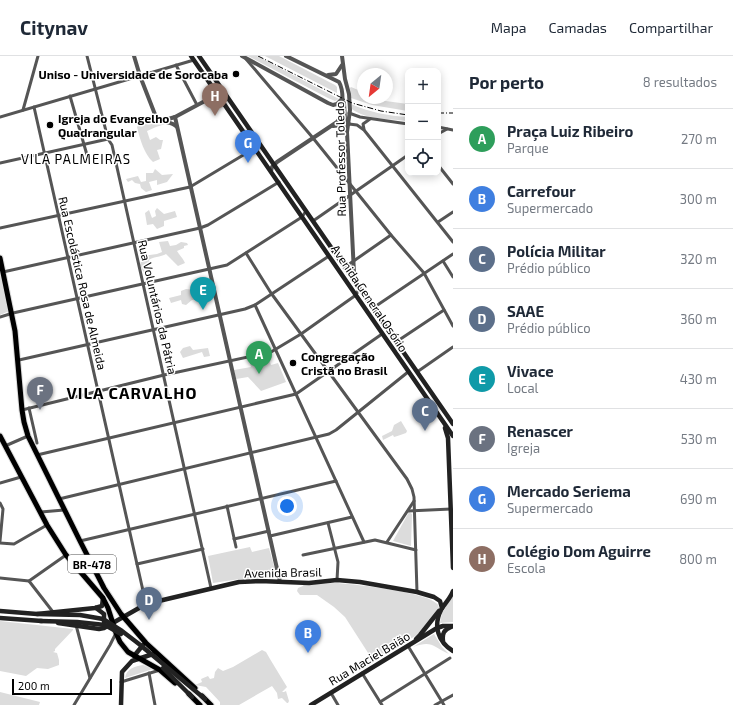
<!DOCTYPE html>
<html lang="pt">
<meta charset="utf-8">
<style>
:root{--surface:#fff;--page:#f2f2f3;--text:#1f2937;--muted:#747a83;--line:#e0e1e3;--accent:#000}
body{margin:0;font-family:"Exo 2",sans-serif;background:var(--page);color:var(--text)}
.controls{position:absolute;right:12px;top:12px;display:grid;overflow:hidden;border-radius:8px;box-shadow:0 2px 10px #0003}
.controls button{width:36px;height:36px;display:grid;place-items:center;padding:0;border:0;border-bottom:1px solid var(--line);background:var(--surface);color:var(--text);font:20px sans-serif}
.compass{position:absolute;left:357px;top:12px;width:36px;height:36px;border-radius:50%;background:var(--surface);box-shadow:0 2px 10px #0003;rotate:209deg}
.scale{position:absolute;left:12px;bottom:10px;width:100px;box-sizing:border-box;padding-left:4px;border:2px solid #000;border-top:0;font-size:11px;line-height:14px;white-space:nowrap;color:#000;-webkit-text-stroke:3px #fff;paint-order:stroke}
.you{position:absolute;left:287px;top:450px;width:14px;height:14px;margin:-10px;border:3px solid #fff;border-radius:50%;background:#1a73e8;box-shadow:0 0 0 6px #1a73e833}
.badge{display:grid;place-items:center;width:26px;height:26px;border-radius:50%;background:var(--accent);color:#fff;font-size:13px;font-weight:700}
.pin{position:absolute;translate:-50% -33px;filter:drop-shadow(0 1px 2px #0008)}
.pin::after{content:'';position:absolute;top:21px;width:14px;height:12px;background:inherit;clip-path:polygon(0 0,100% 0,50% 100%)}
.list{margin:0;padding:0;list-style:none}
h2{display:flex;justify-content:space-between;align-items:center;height:52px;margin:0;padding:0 16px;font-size:17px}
h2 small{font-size:13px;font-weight:400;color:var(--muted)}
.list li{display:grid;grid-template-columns:26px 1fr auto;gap:12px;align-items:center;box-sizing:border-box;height:60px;padding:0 16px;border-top:1px solid var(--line)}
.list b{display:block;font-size:15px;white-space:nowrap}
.list p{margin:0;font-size:13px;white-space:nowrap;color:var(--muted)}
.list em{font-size:13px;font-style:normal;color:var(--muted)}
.icon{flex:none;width:22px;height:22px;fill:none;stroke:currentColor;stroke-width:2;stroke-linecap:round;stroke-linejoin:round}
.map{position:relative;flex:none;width:453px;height:649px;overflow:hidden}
header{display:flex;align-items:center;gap:24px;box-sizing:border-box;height:56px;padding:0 20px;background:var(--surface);border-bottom:1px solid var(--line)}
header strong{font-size:19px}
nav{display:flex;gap:22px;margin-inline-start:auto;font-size:14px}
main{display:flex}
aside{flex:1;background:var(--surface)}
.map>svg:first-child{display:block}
</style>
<header>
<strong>Citynav</strong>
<nav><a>Mapa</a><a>Camadas</a><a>Compartilhar</a></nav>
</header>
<main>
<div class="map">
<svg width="453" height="649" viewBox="0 0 453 649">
<rect width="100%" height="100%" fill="#fff"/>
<g fill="#dcdcdc">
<path d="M248,0H257L339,43L335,45L328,42Z"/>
<path d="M265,0H279L335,29L337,31V37Z"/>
<path d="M351,31L363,36V42H374L378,44L408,48V55L372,49L351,42L350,32Z"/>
<path d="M351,48C368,56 389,60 408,61V65C391,63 366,64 352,53Z"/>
<path d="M154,62L165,68L156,71L147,75L150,84L156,81L160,84H163L161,93L157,94L160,103L153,106C144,98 140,83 137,71L143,64Z"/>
<path d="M155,113L162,119L173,118L167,126L157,129V124L149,126L152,134L146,136L141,132L140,128L135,127L132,124L128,126L126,123L138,120L141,126L146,125V117H153Z"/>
<path d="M157,152L164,158L175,155L177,161L164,165V170L157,173L153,168L147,169L145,157L149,154L152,162L156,160L155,155Z"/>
<path d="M168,185L170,190L176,189L181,186L187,187L188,189L184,190V192L177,195C180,200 183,202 185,207L178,210L166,198C161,201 152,201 149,204L151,212L150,216L144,217L140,209L142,200L157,198L162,196L159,186Z"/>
<path d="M0,217L9,255L0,259Z"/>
<path d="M186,233C192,234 195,233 199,239L198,243L192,244L186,249L182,248L181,244L171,247L169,242L181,239V235Z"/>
<path d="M190,290L193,294L208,292L210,300L204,301L202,296L183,302L180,296L183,292Z"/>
<path d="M267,299L271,309L278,307L286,326L261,335L248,321L236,323L234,314L251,311L249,303Z"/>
<path d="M401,365L407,375L406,377C402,378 399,380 394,381L393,379L383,384L382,380L392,375L394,369Z"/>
<path d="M409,456L412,458L411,490L393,485Z"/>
<path d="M250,491L252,496L269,492L277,521L240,523L213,527L208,500Z"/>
<path d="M336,527C354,528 425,536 436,547C439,549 438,549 439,552L419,578L374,603H372L345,561L334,551L317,539H300L297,535L298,532L303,530L304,528Z"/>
<path d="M453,539V566L440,567L442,557Z"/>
<path d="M0,565L73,573V574L55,593V595L53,596L57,597L59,604V609L48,613L37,612L26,620L0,615Z"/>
<path d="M434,578L442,591L449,598C432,591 433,584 413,591Z"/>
<path d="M262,594L266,596L270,603L287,631L282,636H284L286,635L289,645L288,647H287L282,642L278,643L277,637L272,630L239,649H220V646L206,631L195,629L202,626L201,623L208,620L210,623L214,622L215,616L218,612L223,615L233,611Z"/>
<path d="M143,609L153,613L125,622C126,613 135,610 143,609Z"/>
<path d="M0,636L40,646L39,649H0Z"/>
</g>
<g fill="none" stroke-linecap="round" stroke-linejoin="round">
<defs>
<g id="primary">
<path d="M0,202L15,275L22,354L24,366L28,380L80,485L104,532L121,558L146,587L195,632"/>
<path d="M0,380L47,469L66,499L103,542L108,552L116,577L120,586L128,596L160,614L175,627"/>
<path d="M189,638L200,649"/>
<path d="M202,640L211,649"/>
</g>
</defs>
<use href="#primary" stroke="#dbdbdb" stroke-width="7"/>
<g stroke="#555" stroke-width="3">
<path d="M87,0L108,83L112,89L211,532"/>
<path d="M246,3L313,82L391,179L424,217L453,270"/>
<path d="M176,9L197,49"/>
<path d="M70,40L87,99"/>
<path d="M34,51L146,548"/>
<path d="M23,54L38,0"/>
<path d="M349,57L360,61L408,68"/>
<path d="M0,61L194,4"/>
<path d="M349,68L357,69L364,74L453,186"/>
<path d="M438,71L453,74"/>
<path d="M364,73L363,68L370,63"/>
<path d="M438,78L447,73"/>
<path d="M0,107L108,83"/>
<path d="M438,109L453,128"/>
<path d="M313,165L408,99"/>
<path d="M438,166L453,156"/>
<path d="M0,172L190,131L255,92"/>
<path d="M246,197L271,237L407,423L412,433L414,441L417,536"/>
<path d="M443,205L453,221"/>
<path d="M345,211L391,179"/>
<path d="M3,216L200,172L208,169L279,126"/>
<path d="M255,249L364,486"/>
<path d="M373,252L453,198"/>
<path d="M0,261L13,257L227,209L302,161L306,155"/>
<path d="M396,286L444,254"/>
<path d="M19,304L245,253L255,249L329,200"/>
<path d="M417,316L453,291"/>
<path d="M29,352L37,387"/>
<path d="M22,354L164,319L271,296L301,278L356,239L359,233"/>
<path d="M5,390L28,380"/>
<path d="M37,399L296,338L382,278"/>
<path d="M0,427L21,421"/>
<path d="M59,443L329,378L336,374L408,316"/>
<path d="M0,447L3,453L0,485"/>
<path d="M227,450L236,491"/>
<path d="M408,455L451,453"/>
<path d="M41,456L64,454"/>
<path d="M328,467L338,506L337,524"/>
<path d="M270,480L352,461"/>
<path d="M234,483L269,475"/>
<path d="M80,485L336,425"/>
<path d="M387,486L414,445"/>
<path d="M0,487L14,488L47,469"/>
<path d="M303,499L375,484L416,494"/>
<path d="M137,508L203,493"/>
<path d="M0,522L29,525L66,499"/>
<path d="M29,525L53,556"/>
<path d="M76,569L90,622"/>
<path d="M408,590L444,649"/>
<path d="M149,617L155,649"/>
<path d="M362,617L382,649"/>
<path d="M121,626L160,614"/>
<path d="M331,637L338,649"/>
<path d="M380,646L450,602"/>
<path d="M74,649L110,589L116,577"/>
<path d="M435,649L453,639"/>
</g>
<g stroke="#555" stroke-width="4">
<path d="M134,0L140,20L156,61C161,68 171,64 177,71"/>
<path d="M242,0L328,47L333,49L337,48L342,43"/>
<path d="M342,0L345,23L349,38L350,54L347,76L354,217L355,225"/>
<path d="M328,19L336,18L342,9"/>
<path d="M344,47L345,63L349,68"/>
<path d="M175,61L280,526"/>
<path d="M165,64L175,61L218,38"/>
<path d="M333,70C339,69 345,69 347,75"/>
<path d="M271,115L272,111L277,106L337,66C344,59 344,34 339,26L286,0"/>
</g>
<g stroke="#222" stroke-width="4.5">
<path d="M191,0L453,380"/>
<path d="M199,0L453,368"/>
<path d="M445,372L448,382L453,512"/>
<path d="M453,535C450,543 445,547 441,554C433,570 438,586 453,595"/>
<path d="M96,552L104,558V566"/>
<path d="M0,555L37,558L95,552L102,550L103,542"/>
<path d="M0,562L42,565"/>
<path d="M58,567L99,573L104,572L146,548L239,526L260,525L309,527L337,524L360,526L417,536L434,541L440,545L442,552"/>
<path d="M416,583L420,579L439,555"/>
<path d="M443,585C442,577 444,574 451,571"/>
<path d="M134,600L143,589"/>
<path d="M121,649L122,616L132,605L153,598"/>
<path d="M311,649L437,572L443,570H453"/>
</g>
<use href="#primary" stroke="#000" stroke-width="5"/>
<g stroke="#000" stroke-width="1" stroke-dasharray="6 2 1 2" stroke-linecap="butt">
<path d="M258,0L352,47L381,55L408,59"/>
<path d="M438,57H453"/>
</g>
<g stroke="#222" stroke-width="4.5">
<path d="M37,558L80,559L103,563L122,575L139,588L205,643"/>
<path d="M40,565L77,566L105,569L121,578"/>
<path d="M163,612L192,641"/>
</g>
</g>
<g fill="#000" stroke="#fff" stroke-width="1.5">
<circle cx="236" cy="18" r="4"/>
<circle cx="50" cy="69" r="4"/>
<circle cx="293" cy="307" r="4"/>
</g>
<g text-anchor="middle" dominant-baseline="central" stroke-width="3" stroke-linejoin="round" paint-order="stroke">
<rect fill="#fff" stroke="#4c4c4c" stroke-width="1" x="68" y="499" width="48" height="18" rx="3"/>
<g font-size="11" font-weight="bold" fill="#000">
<text x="92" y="508">BR-478</text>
</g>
<g font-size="12" font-weight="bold" fill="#000" stroke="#fff" text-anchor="start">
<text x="228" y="18" text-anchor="end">Uniso - Universidade de Sorocaba</text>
<text x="58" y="62">Igreja do Evangelho<tspan x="58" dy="14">Quadrangular</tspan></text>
<text x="301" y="300">Congregação<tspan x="301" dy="14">Cristã no Brasil</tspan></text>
</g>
<g font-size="12" fill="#000" stroke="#fff">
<text transform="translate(340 103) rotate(-91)">Rua Professor Toledo</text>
<text transform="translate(83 227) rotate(77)">Rua Escolástica Rosa de Almeida</text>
<text transform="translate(370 242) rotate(56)">Avenida General Osório</text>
<text transform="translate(158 251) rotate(77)">Rua Voluntários da Pátria</text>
<text transform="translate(283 516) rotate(-1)">Avenida Brasil</text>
<text transform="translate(369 602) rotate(-31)">Rua Maciel Baião</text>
</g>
<g font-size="13" letter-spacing="1" fill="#000" stroke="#fff">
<text x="76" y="103">VILA PALMEIRAS</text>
</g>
<g font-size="16" font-weight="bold" letter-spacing="1" fill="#000" stroke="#fff">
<text x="132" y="336">VILA CARVALHO</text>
</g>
</g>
</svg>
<div class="controls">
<button>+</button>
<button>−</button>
<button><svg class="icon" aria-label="locate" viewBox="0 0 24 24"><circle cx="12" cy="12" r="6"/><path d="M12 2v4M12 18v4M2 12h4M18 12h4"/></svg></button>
</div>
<svg class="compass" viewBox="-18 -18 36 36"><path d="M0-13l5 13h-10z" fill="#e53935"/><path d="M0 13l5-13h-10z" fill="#747a83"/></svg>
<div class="scale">200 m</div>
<div class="you"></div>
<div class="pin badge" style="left:259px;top:318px;background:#2e9e5b">A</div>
<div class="pin badge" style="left:308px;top:597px;background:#3f7fe0">B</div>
<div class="pin badge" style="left:425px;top:375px;background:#5c6f8a">C</div>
<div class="pin badge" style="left:149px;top:564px;background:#5c6f8a">D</div>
<div class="pin badge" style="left:203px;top:254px;background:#0f9aa8">E</div>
<div class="pin badge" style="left:40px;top:354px;background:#6b7280">F</div>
<div class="pin badge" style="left:248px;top:107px;background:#3f7fe0">G</div>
<div class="pin badge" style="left:215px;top:60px;background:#8d6e63">H</div>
</div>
<aside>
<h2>Por perto<small>8 resultados</small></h2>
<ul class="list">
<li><span class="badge" style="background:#2e9e5b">A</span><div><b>Praça Luiz Ribeiro</b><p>Parque</p></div><em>270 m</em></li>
<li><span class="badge" style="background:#3f7fe0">B</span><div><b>Carrefour</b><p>Supermercado</p></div><em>300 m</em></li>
<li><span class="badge" style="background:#5c6f8a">C</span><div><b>Polícia Militar</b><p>Prédio público</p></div><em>320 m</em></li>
<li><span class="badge" style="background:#5c6f8a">D</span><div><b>SAAE</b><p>Prédio público</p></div><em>360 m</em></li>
<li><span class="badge" style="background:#0f9aa8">E</span><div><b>Vivace</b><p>Local</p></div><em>430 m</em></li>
<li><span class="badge" style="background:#6b7280">F</span><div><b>Renascer</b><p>Igreja</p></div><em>530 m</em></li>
<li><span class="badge" style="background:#3f7fe0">G</span><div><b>Mercado Seriema</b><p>Supermercado</p></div><em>690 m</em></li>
<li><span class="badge" style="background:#8d6e63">H</span><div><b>Colégio Dom Aguirre</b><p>Escola</p></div><em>800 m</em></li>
</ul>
</aside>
</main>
